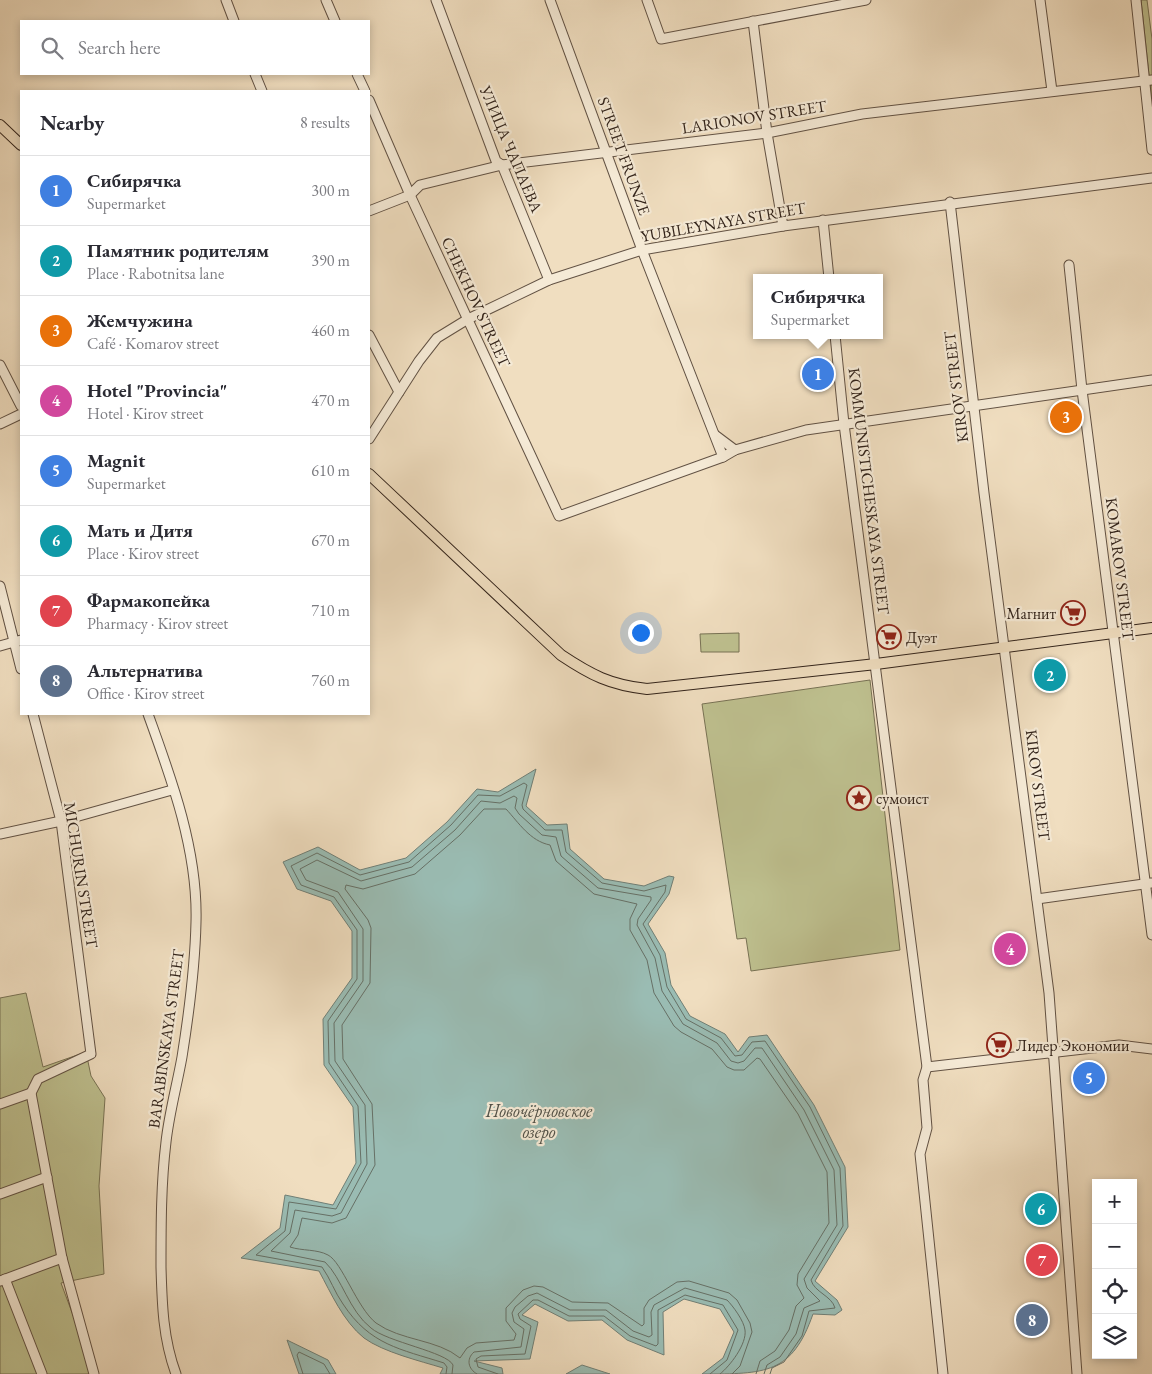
<!DOCTYPE html>
<meta charset="utf-8">
<style>
:root{--surface:#fff;--page:#f2f2f3;--text:#2b2b33;--muted:#7c7c81;--line:#e1e1e2;--accent:#2563eb}
body{margin:0;font-family:"EB Garamond",serif;background:var(--page);color:var(--text)}
.controls{position:absolute;right:15px;bottom:15px;display:grid;overflow:hidden;border-radius:0px;box-shadow:0 2px 8px #0003}
.controls button{width:45px;height:45px;display:grid;place-items:center;padding:0;border:0;border-bottom:1px solid var(--line);background:var(--surface);color:var(--text);font:25px sans-serif}
.you{position:absolute;left:640px;top:632px;width:18px;height:18px;margin:-12px;border:4px solid #fff;border-radius:50%;background:#1a73e8;box-shadow:0 0 0 8px #1a73e833}
.badge{display:grid;place-items:center;width:32px;height:32px;border-radius:50%;background:var(--accent);color:#fff;font-size:16px;font-weight:700}
.pin{position:absolute;translate:-50% -50%;border:2px solid #fff;box-shadow:0 1px 5px #0006}
.popup{position:absolute;left:753px;top:274px;width:130px;height:65px;box-sizing:border-box;display:grid;place-content:center;border-radius:0px;background:var(--surface);filter:drop-shadow(0 1px 4px #0005);font-size:16px;white-space:nowrap;color:var(--muted)}
.popup b{font-size:19px;color:var(--text)}
.popup::after{content:'';position:absolute;left:50%;top:100%;margin-left:-10px;border:10px solid transparent;border-top-color:var(--surface)}
.list{margin:0;padding:0;list-style:none}
h2{display:flex;justify-content:space-between;align-items:center;height:65px;margin:0;padding:0 20px;font-size:21px}
h2 small{font-size:16px;font-weight:400;color:var(--muted)}
.list li{display:grid;grid-template-columns:32px 1fr auto;gap:15px;align-items:center;box-sizing:border-box;height:70px;padding:0 20px;border-top:1px solid var(--line)}
.list b{display:block;font-size:19px;white-space:nowrap}
.list p{margin:0;font-size:16px;white-space:nowrap;color:var(--muted)}
.list em{font-size:16px;font-style:normal;color:var(--muted)}
.icon{flex:none;width:28px;height:28px;fill:none;stroke:currentColor;stroke-width:2;stroke-linecap:round;stroke-linejoin:round}
.map{position:relative;flex:none;width:1152px;height:1374px;overflow:hidden}
.search{position:absolute;background:var(--surface);box-shadow:0 2px 8px #0003;left:20px;top:20px;width:350px;height:55px;display:flex;align-items:center;gap:12px;box-sizing:border-box;padding:0 18px;border-radius:0px;color:var(--muted);font-size:19px}
.panel{position:absolute;background:var(--surface);box-shadow:0 2px 8px #0003;left:20px;top:90px;width:350px;height:625px;border-radius:0px}
.map>svg:first-child{display:block}
</style>
<div class="map">
<svg width="1152" height="1374" viewBox="0 0 1152 1374">
<rect width="100%" height="100%" fill="#f0dec0"/>
<filter id="stains"><feTurbulence type="fractalNoise" baseFrequency=".004" numOctaves="4"/><feColorMatrix values="0 0 0 0 .2 0 0 0 0 .09 0 0 0 0 .02 0 0 0 .5 -.17"/></filter>
<radialGradient id="worn" r=".72"><stop offset=".6" stop-color="#630" stop-opacity="0"/><stop offset="1" stop-color="#630" stop-opacity=".3"/></radialGradient>
<g fill="#bec08f" stroke="#787254">
<path d="M1141,0H1147L1152,39V103Z"/>
<path d="M739,633V652H701L700,634Z"/>
<path d="M870,680L900,950L751,971L746,938L737,939L702,704Z"/>
<path d="M26,993L43,1067L86,1052L91,1076L105,1098L99,1186L104,1274L61,1283L95,1374H0V998Z"/>
</g>
<g fill="#9abcb3" stroke="#707f76">
<path d="M536,769L526,806L547,825L567,824L570,849L604,879L644,886L669,876L674,877L669,894L648,924L665,953L671,985L690,1016L725,1034L738,1052L749,1037L767,1035L814,1105L845,1167L848,1227L815,1281L837,1300L842,1310L835,1315L813,1314C792,1374 766,1374 702,1374L723,1358L734,1332L720,1309L684,1299L663,1312L664,1355L627,1340L602,1320L568,1321L535,1304L522,1315L538,1322L530,1359L474,1361L502,1368L503,1374H440L443,1368C420,1361 383,1352 364,1338C343,1321 331,1293 319,1271L241,1258L280,1228L285,1195L333,1205L356,1163L353,1107L324,1065L323,1019L352,978V931L331,901L297,889L283,862L318,847L360,870L406,858L447,822L477,789L498,792Z"/>
<path d="M287,1340L328,1360L336,1374H299Z"/>
<path d="M582,1365L610,1374H566Z"/>
</g>
<g fill="none" stroke-linecap="round" stroke-linejoin="round">
<g stroke="#667066" stroke-width="1">
<path d="M303,1374L297,1355L299,1352L324,1364L330,1374"/>
<path d="M446,1374L447,1367L444,1363C400,1349 370,1345 343,1304C335,1293 330,1278 322,1267L256,1255L285,1231L289,1202L336,1209L361,1163L358,1106L329,1063L328,1021L357,979V930L334,897L301,885L291,866L317,853L360,875L409,862L451,825L478,795L500,796L524,783L527,785L522,805L523,809L545,830H562L566,852L602,883L644,891L666,885L665,892L643,924L660,955L667,987L686,1019L721,1038L735,1056L742,1055L752,1042L765,1041L810,1107L840,1168L843,1226L811,1280C814,1292 832,1296 835,1308L809,1311L802,1336L784,1362L772,1368L770,1374"/>
<path d="M452,1374L453,1365C447,1352 387,1342 371,1328C349,1311 342,1278 325,1262L271,1251L290,1233L295,1210L332,1216L341,1213L367,1164L365,1105L335,1061L334,1023L363,981V929L338,892L306,880L300,869L317,860L361,881L412,867L455,830L481,801L500,803L514,796L517,798L515,808L519,814L542,835L556,837L561,856L598,888L651,897V900L638,919L637,925L655,958L662,991L683,1024L717,1043L731,1061L738,1063L744,1061L755,1048H762L804,1110L834,1170L837,1225L804,1279L807,1288L820,1301L804,1308L796,1334L780,1357L767,1365L764,1374"/>
<path d="M477,1374C468,1369 466,1359 474,1352L521,1347L524,1329L514,1322L512,1313L515,1307L528,1296L537,1293L570,1310H606L633,1331L649,1337L652,1335L651,1312L654,1305L685,1288L727,1300C733,1306 744,1321 745,1330C747,1344 730,1366 720,1374"/>
<path d="M498,1374L478,1367L476,1359L481,1356L525,1354L531,1326L520,1319L518,1314L533,1300H538L569,1316H604L630,1336L656,1346L658,1344V1310L685,1295L723,1305L738,1330L727,1360L710,1374"/>
<path d="M732,1374L740,1366L752,1332L750,1323L737,1300L729,1293L689,1281L677,1282L649,1300L644,1308V1324L642,1326L608,1303L572,1302L543,1287L534,1286L523,1290L506,1308V1321L516,1334L514,1340L476,1343L467,1348L460,1358C437,1339 401,1341 376,1323C357,1308 342,1262 328,1255C317,1249 302,1251 290,1247L298,1235L302,1218L332,1223L346,1218L375,1165L372,1104L343,1059L342,1025L370,983L371,928L368,920L345,889L346,885L363,889L415,874L460,835L484,809H506C519,823 530,841 550,845L556,861L594,894L637,904L630,919V930L647,960L654,993L674,1026L681,1032L712,1049L727,1067L734,1070H744L757,1058L760,1059L798,1114L827,1172L829,1223L798,1274L797,1285L804,1298L796,1306L789,1330L775,1351L760,1361L756,1374"/>
</g>
<defs>
<g id="minor">
<path d="M226,0L234,21"/>
<path d="M326,0L335,21"/>
<path d="M436,0L496,161L502,165L549,280"/>
<path d="M550,0L642,250L723,457"/>
<path d="M647,0L661,39L866,0"/>
<path d="M1040,0L1052,91"/>
<path d="M1136,0L1152,150"/>
<path d="M753,21L767,133L783,226"/>
<path d="M255,74L262,91"/>
<path d="M357,74L365,91"/>
<path d="M369,100L410,195L559,516L723,457L735,450L806,430L1152,380"/>
<path d="M950,202L984,493L1049,993L1077,1374"/>
<path d="M369,211L410,195L420,185L502,165L767,133L862,114L1152,80"/>
<path d="M823,220L829,278"/>
<path d="M1069,265L1082,390L1152,935"/>
<path d="M369,335L399,392"/>
<path d="M835,335L844,424L927,1067L923,1080L927,1128L920,1154L943,1374"/>
<path d="M0,365L21,406"/>
<path d="M0,424L21,414"/>
<path d="M715,435L735,450"/>
<path d="M369,439L419,361L437,338L468,319L549,280L642,250L783,226L1152,178"/>
<path d="M0,586L21,669"/>
<path d="M0,646L21,640"/>
<path d="M33,714L61,821L91,1054L38,1079L31,1093L62,1258L94,1374"/>
<path d="M148,714C172,780 198,851 196,922C195,967 189,1013 182,1057C177,1085 169,1114 166,1142C161,1183 161,1226 161,1267C162,1304 163,1339 176,1374"/>
<path d="M0,834L61,821L172,790"/>
<path d="M1037,899L1151,883"/>
<path d="M927,1067L1119,1045L1152,1049"/>
<path d="M0,1104L31,1093"/>
<path d="M0,1194L47,1177"/>
<path d="M5,1279L42,1374"/>
<path d="M0,1281L62,1258"/>
</g>
<g id="major">
<path d="M0,125L21,145"/>
<path d="M369,474L561,655C591,675 610,685 647,689L876,664L1152,628"/>
</g>
</defs>
<use href="#minor" stroke="#625244" stroke-width="11"/>
<use href="#major" stroke="#32231a" stroke-width="12"/>
<use href="#minor" stroke="#f5ead6" stroke-width="9"/>
<use href="#major" stroke="#f0dec0" stroke-width="10"/>
</g>
<defs>
<symbol id="supermarket-ring" viewBox="-11 -11 22 22"><circle r="9.5" fill="#f5ead6" stroke="#8f2418" stroke-width="1.5"/><path d="M-6-5.5h2.5l.6 2H6L4.5 2H-2.5L-4.4-4H-6ZM-1.5 3.2a1.3 1.3 0 1 0 .1 0ZM3 3.2a1.3 1.3 0 1 0 .1 0Z" fill="#8f2418"/></symbol>
<symbol id="sight-ring" viewBox="-11 -11 22 22"><circle r="9.5" fill="#f5ead6" stroke="#8f2418" stroke-width="1.5"/><path d="M0-6L1.8-2.2L6-1.7L2.9 1.2L3.7 5.4L0 3.3L-3.7 5.4L-2.9 1.2L-6-1.7L-1.8-2.2Z" fill="#8f2418"/></symbol>
</defs>
<g fill-rule="evenodd">
<use href="#supermarket-ring" x="1059" y="599" width="28" height="28"/>
<use href="#supermarket-ring" x="875" y="623" width="28" height="28"/>
<use href="#sight-ring" x="845" y="784" width="28" height="28"/>
<use href="#supermarket-ring" x="985" y="1031" width="28" height="28"/>
</g>
<g text-anchor="middle" dominant-baseline="central" stroke-width="4.5" stroke-linejoin="round" paint-order="stroke">
<g font-size="16" fill="#32231a" stroke="#f5ead6">
<text transform="translate(754 117) rotate(-9)">LARIONOV STREET</text>
<text transform="translate(511 149) rotate(67)">УЛИЦА ЧАПАЕВА</text>
<text transform="translate(624 156) rotate(70)">STREET FRUNZE</text>
<text transform="translate(723 222) rotate(-10)">YUBILEYNAYA STREET</text>
<text transform="translate(476 302) rotate(65)">CHEKHOV STREET</text>
<text transform="translate(956 387) rotate(-97)">KIROV STREET</text>
<text transform="translate(869 491) rotate(83)">KOMMUNISTICHESKAYA STREET</text>
<text transform="translate(1120 569) rotate(83)">KOMAROV STREET</text>
<text transform="translate(1038 785) rotate(83)">KIROV STREET</text>
<text transform="translate(81 875) rotate(81)">MICHURIN STREET</text>
<text transform="translate(166 1039) rotate(-82)">BARABINSKAYA STREET</text>
</g>
<g font-size="16" fill="#32231a" stroke="#f5ead6" text-anchor="start">
<text x="1056" y="613" text-anchor="end">Магнит</text>
<text x="906" y="637">Дуэт</text>
<text x="876" y="798">сумоист</text>
<text x="1016" y="1045">Лидер Экономии</text>
</g>
<g font-size="18" font-style="italic" fill="#515148" stroke="#f5ead6">
<text x="539" y="1110">Новочёрновское<tspan x="539" dy="21">озеро</tspan></text>
</g>
</g>
<rect width="100%" height="100%" filter="url(#stains)"/>
<rect width="100%" height="100%" fill="url(#worn)"/>
</svg>
<div class="controls">
<button>+</button>
<button>−</button>
<button><svg class="icon" aria-label="locate" viewBox="0 0 24 24"><circle cx="12" cy="12" r="6"/><path d="M12 2v4M12 18v4M2 12h4M18 12h4"/></svg></button>
<button><svg class="icon" aria-label="layers" viewBox="0 0 24 24"><path d="M12 4l9 5-9 5-9-5zM3 14l9 5 9-5"/></svg></button>
</div>
<div class="you"></div>
<div class="pin badge" style="left:818px;top:374px;background:#3f7fe0">1</div>
<div class="popup"><b>Сибирячка</b>Supermarket</div>
<div class="pin badge" style="left:1050px;top:675px;background:#0f9aa8">2</div>
<div class="pin badge" style="left:1066px;top:417px;background:#e8710a">3</div>
<div class="pin badge" style="left:1010px;top:949px;background:#d1479c">4</div>
<div class="pin badge" style="left:1089px;top:1078px;background:#3f7fe0">5</div>
<div class="pin badge" style="left:1041px;top:1209px;background:#0f9aa8">6</div>
<div class="pin badge" style="left:1042px;top:1260px;background:#e0444e">7</div>
<div class="pin badge" style="left:1032px;top:1320px;background:#5c6f8a">8</div>
<div class="search"><svg class="icon" aria-label="search" viewBox="0 0 24 24"><circle cx="10" cy="10" r="6"/><path d="M15 15l6 6"/></svg>Search here</div>
<section class="panel">
<h2>Nearby<small>8 results</small></h2>
<ul class="list">
<li><span class="badge" style="background:#3f7fe0">1</span><div><b>Сибирячка</b><p>Supermarket</p></div><em>300 m</em></li>
<li><span class="badge" style="background:#0f9aa8">2</span><div><b>Памятник родителям</b><p>Place · Rabotnitsa lane</p></div><em>390 m</em></li>
<li><span class="badge" style="background:#e8710a">3</span><div><b>Жемчужина</b><p>Café · Komarov street</p></div><em>460 m</em></li>
<li><span class="badge" style="background:#d1479c">4</span><div><b>Hotel &quot;Provincia&quot;</b><p>Hotel · Kirov street</p></div><em>470 m</em></li>
<li><span class="badge" style="background:#3f7fe0">5</span><div><b>Magnit</b><p>Supermarket</p></div><em>610 m</em></li>
<li><span class="badge" style="background:#0f9aa8">6</span><div><b>Мать и Дитя</b><p>Place · Kirov street</p></div><em>670 m</em></li>
<li><span class="badge" style="background:#e0444e">7</span><div><b>Фармакопейка</b><p>Pharmacy · Kirov street</p></div><em>710 m</em></li>
<li><span class="badge" style="background:#5c6f8a">8</span><div><b>Альтернатива</b><p>Office · Kirov street</p></div><em>760 m</em></li>
</ul>
</section>
</div>
